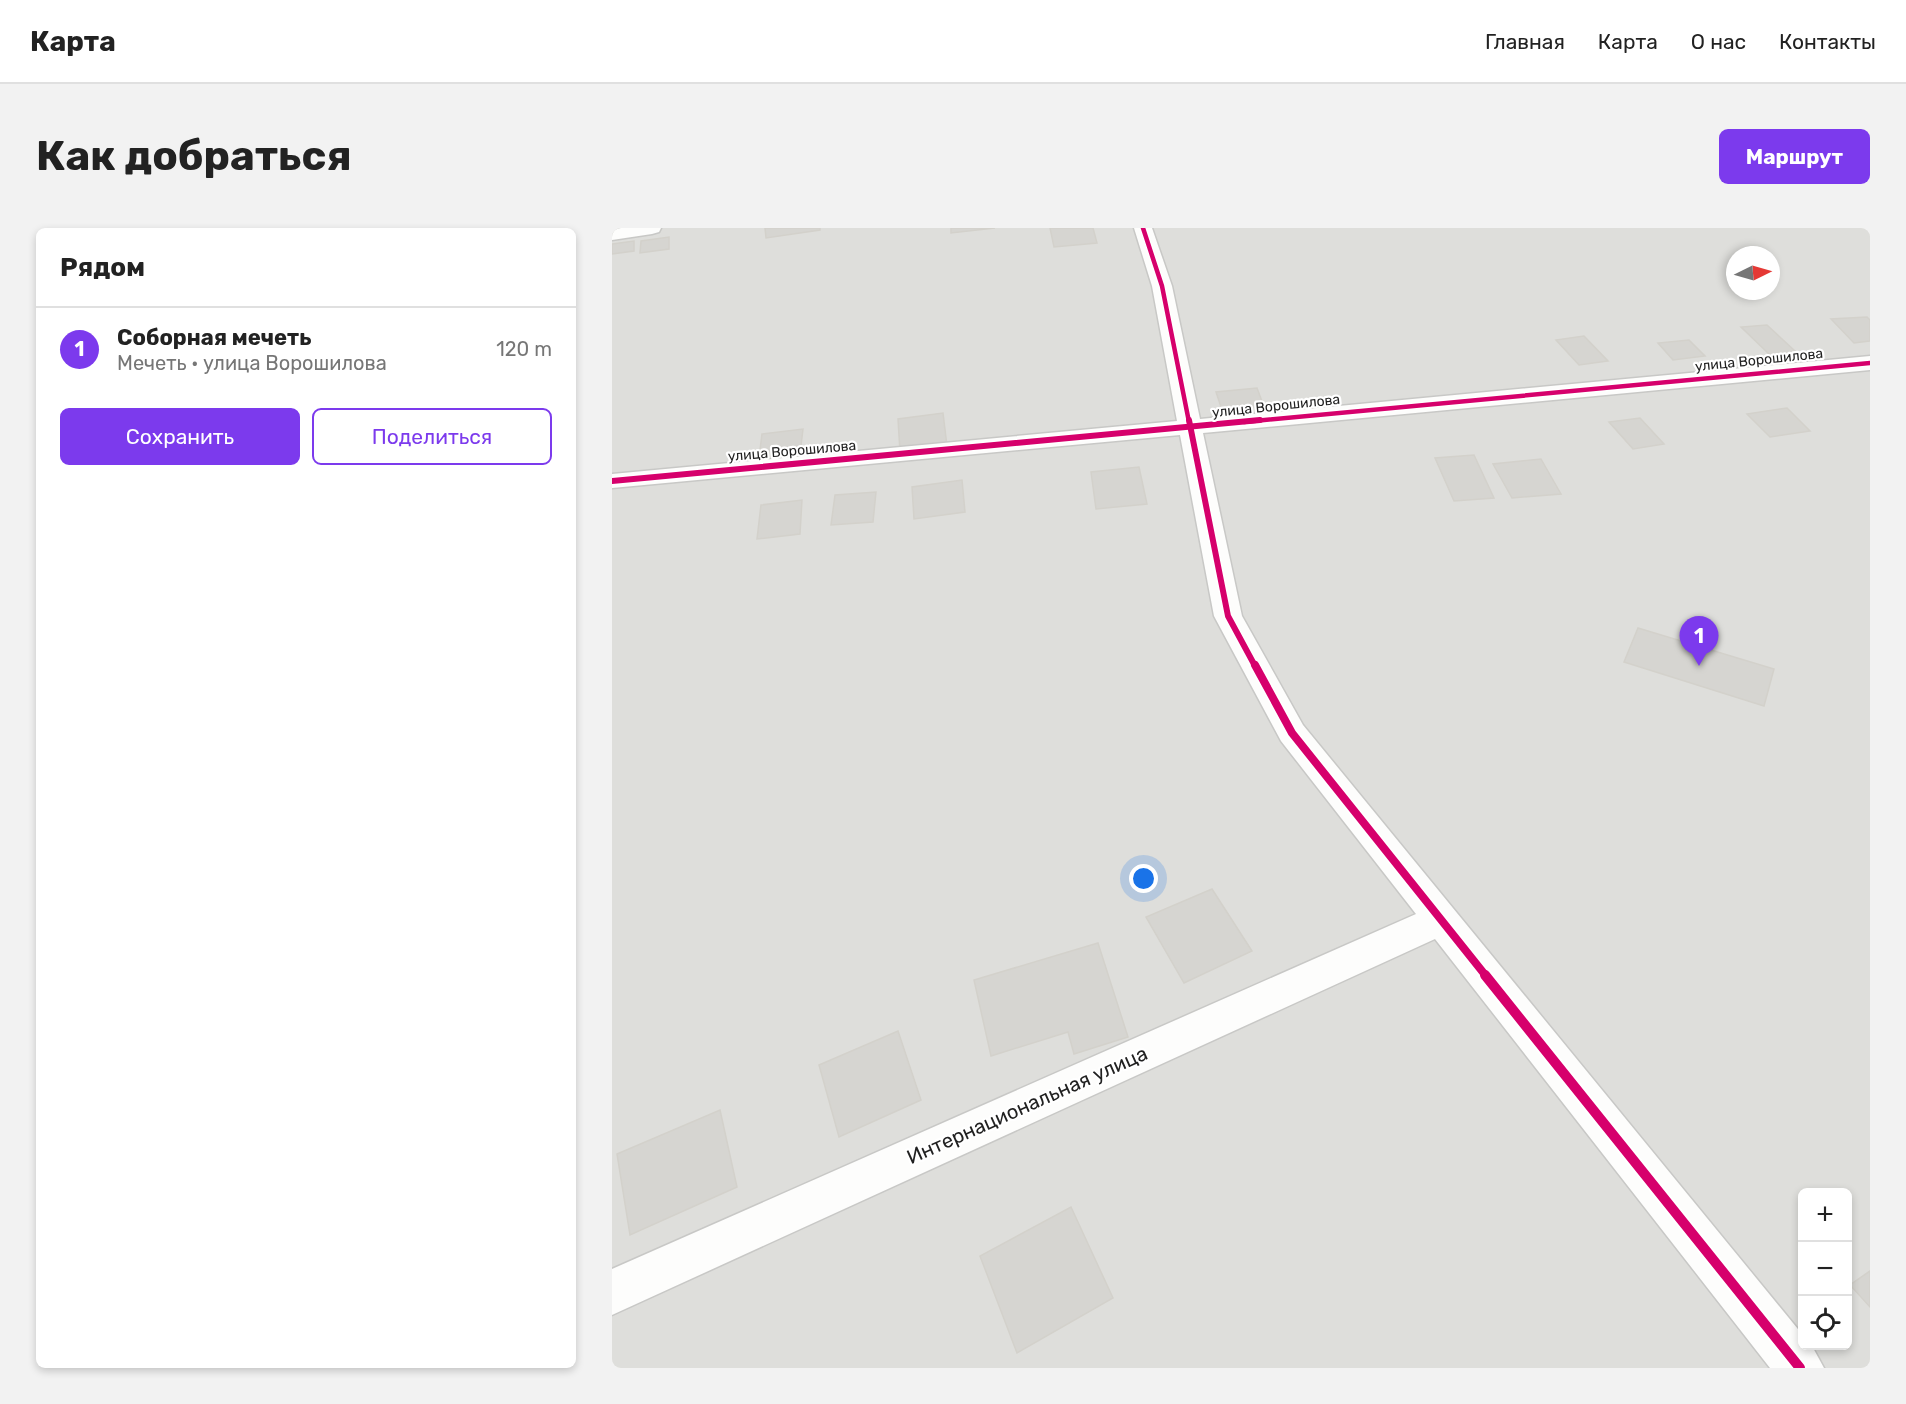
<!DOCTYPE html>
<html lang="ru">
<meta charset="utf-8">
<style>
:root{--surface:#fff;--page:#f2f2f2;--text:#222;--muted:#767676;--line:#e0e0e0;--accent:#7c3aed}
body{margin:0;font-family:Rubik,sans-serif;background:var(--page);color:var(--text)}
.controls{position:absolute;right:18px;bottom:18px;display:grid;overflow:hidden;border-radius:9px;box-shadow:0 3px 9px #0003}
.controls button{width:54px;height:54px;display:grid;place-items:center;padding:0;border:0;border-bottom:2px solid var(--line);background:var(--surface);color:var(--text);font:30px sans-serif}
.compass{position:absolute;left:1114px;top:18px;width:54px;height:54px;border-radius:50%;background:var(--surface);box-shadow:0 3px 9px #0003;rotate:85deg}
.you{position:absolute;left:532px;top:651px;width:21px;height:21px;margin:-15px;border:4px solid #fff;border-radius:50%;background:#1a73e8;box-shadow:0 0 0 9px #1a73e833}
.badge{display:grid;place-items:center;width:39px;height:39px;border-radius:50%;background:var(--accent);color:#fff;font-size:20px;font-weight:700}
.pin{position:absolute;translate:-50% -50px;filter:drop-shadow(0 2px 3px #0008)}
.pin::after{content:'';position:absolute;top:32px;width:21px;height:18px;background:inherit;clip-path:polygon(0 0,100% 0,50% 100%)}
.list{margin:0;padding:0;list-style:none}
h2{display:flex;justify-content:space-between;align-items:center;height:78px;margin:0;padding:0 24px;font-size:26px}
h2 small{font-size:20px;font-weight:400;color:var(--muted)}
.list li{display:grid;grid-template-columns:39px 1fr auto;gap:18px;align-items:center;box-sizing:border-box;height:84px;padding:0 24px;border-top:2px solid var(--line)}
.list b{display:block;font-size:22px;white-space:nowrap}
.list p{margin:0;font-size:20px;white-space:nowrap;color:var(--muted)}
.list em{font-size:20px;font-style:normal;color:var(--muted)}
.actions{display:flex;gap:12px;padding:18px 24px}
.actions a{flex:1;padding:14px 0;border:2px solid var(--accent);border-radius:9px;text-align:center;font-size:21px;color:var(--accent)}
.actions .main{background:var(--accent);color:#fff}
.icon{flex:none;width:33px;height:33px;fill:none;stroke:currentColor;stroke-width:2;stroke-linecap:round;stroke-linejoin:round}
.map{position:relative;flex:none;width:1258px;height:1140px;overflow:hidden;border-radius:9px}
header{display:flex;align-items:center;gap:36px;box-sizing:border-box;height:84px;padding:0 30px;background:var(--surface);border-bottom:2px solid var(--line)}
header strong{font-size:28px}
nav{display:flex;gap:33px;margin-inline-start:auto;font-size:21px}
.intro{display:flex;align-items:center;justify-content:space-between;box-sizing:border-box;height:144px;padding:0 36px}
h1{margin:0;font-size:42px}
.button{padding:15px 27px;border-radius:9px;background:var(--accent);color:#fff;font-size:21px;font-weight:700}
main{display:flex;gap:36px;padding:0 36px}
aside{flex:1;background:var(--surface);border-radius:9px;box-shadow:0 3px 9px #0003}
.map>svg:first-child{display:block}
</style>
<header>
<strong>Карта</strong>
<nav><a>Главная</a><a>Карта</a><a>О нас</a><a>Контакты</a></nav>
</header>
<div class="intro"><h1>Как добраться</h1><a class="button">Маршрут</a></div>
<main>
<aside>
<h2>Рядом<small></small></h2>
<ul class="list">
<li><span class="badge">1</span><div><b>Соборная мечеть</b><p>Мечеть · улица Ворошилова</p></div><em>120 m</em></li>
</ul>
<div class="actions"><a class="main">Сохранить</a><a>Поделиться</a></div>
</aside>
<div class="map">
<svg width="1258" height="1140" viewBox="0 0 1258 1140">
<rect width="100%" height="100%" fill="#efefea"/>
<path fill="#dededb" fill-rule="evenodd" d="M0,0H1258V1140H0ZM1123,27H1159V63H1123ZM1190,964H1236V1118H1190Z"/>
<g fill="#d6d5d1" stroke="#d3d1cb" stroke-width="1.5">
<path d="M153,0H208V2L154,10Z"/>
<path d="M339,0H383L339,5Z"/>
<path d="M438,0H481L485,15L442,19Z"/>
<path d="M57,9V21L28,25L29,13Z"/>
<path d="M22,13V23L0,26V16Z"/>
<path d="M1255,89L1258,92V113L1242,115L1219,91Z"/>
<path d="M1155,97L1184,124L1158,127L1129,99Z"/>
<path d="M972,108L996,133L967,137L944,112Z"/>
<path d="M1077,112L1093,128L1061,132L1046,115Z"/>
<path d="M645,160L654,184L612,188L604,164Z"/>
<path d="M1175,180L1198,203L1158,209L1135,186Z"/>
<path d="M331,185L335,218L288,224L286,191Z"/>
<path d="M1028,190L1052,216L1021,221L997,194Z"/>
<path d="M191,201L189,218L171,221L170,235L146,238L150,206Z"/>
<path d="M862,227L882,270L842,273L823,230Z"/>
<path d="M929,231L949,266L900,270L881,236Z"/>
<path d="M527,239L535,276L484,281L479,244Z"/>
<path d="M350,252L353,284L302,291L300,259Z"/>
<path d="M264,264L261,294L219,297L223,267Z"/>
<path d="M190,272L188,306L145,311L149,277Z"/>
<path d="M1026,400L1162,441L1152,478L1012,434Z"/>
<path d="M600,661L640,723L572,755L534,689Z"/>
<path d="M486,715L516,809L462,826L456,804L379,828L362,752Z"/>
<path d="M286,803L309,872L227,909L207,837Z"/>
<path d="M108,882L125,959L18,1007L5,926Z"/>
<path d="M459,979L501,1070L405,1125L368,1028Z"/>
<path d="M1258,1043V1079L1238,1057Z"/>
</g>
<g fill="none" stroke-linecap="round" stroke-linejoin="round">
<defs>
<g id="minor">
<path d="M0,0H49L47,4L40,6L0,12Z"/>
<path d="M522,0H540L560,58L588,191L1258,128V142L591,205L630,388L691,497L1190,1106V1118H1200L1212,1140H1158L823,711L0,1087V1041L804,686L669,513L602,388L568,207L0,260V246L565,193L540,58Z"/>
</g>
</defs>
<use href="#minor" stroke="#c8c8c6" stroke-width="3"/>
<use href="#minor" fill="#fdfdfc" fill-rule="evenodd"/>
<defs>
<g id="cycleway-far3">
<path d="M531,0L550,58L577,194"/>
<path d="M632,194L1258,135"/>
</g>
<g id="cycleway-far2">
<path d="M577,192L616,388L643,438"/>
<path d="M0,253L648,192"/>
</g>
<path id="cycleway-far1" d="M643,437L680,505L874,748"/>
<path id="cycleway" d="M873,747L1188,1140"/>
</defs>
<use href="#cycleway-far3" stroke="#fff" stroke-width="7"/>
<use href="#cycleway-far2" stroke="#fff" stroke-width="9"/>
<use href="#cycleway-far1" stroke="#fff" stroke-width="11"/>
<use href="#cycleway" stroke="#fff" stroke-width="14"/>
<use href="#cycleway-far3" stroke="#d6006c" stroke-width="4.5"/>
<use href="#cycleway-far2" stroke="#d6006c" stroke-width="6"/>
<use href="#cycleway-far1" stroke="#d6006c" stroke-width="8"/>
<use href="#cycleway" stroke="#d6006c" stroke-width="10"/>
</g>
<g text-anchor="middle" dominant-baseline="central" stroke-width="4.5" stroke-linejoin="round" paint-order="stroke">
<g font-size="14" fill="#212121" stroke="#fff">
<text transform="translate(1147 132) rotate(-6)">улица Ворошилова</text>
<text transform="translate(664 178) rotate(-6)">улица Ворошилова</text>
<text transform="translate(180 223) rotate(-5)">улица Ворошилова</text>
</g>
<g font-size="20" fill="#212121" stroke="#fff">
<text transform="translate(415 877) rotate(-24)">Интернациональная улица</text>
</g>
</g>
</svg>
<div class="controls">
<button>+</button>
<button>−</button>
<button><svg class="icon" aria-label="locate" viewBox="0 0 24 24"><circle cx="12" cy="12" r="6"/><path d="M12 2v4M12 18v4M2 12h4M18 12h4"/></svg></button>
</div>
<svg class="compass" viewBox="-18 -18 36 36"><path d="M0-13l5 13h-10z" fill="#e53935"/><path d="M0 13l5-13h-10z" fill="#767676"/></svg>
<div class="you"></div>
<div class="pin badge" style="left:1087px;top:438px">1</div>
</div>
</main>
